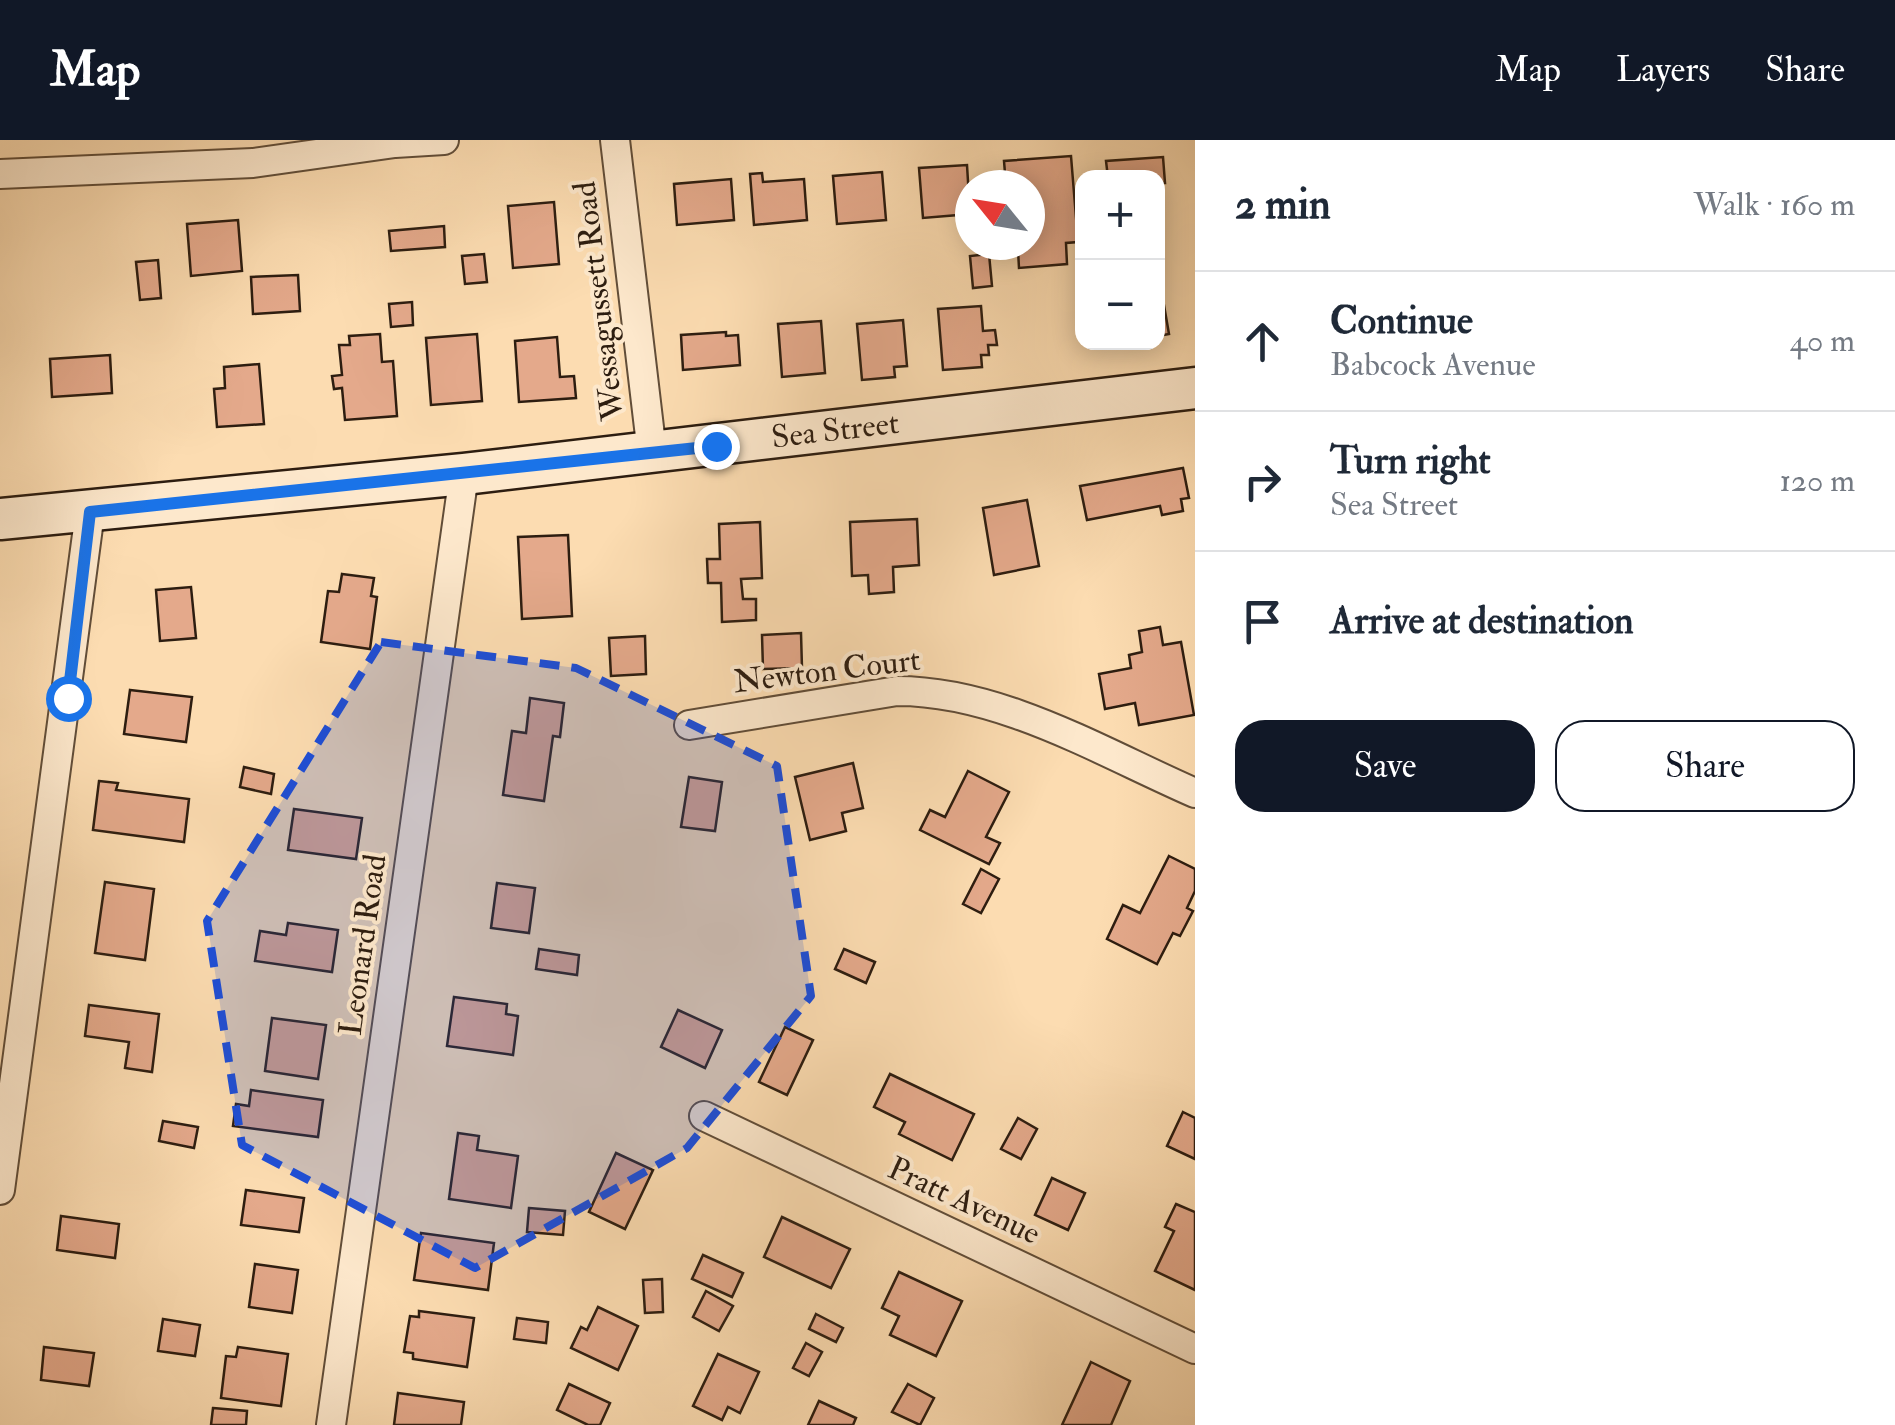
<!DOCTYPE html>
<meta charset="utf-8">
<style>
:root{--surface:#fff;--page:#f6f6f7;--text:#1f2937;--muted:#747a83;--line:#e0e1e3;--accent:#111827}
body{margin:0;font-family:"IM FELL Double Pica",serif;background:var(--page);color:var(--text)}
.controls{position:absolute;right:30px;top:30px;display:grid;overflow:hidden;border-radius:20px;box-shadow:0 5px 25px #0003}
.controls button{width:90px;height:90px;display:grid;place-items:center;padding:0;border:0;border-bottom:2px solid var(--line);background:var(--surface);color:var(--text);font:50px sans-serif}
.compass{position:absolute;left:955px;top:30px;width:90px;height:90px;border-radius:50%;background:var(--surface);box-shadow:0 5px 25px #0003;rotate:300deg}
.stop{position:absolute;width:30px;height:30px;margin:-22px;border:8px solid #1a73e8;border-radius:50%;background:#fff}
.stop.end{background:#1a73e8;border-color:#fff;box-shadow:0 2px 10px #0008}
.list{margin:0;padding:0;list-style:none}
h2{display:flex;justify-content:space-between;align-items:center;height:130px;margin:0;padding:0 40px;font-size:42px}
h2 small{font-size:32px;font-weight:400;color:var(--muted)}
.list li{display:grid;grid-template-columns:65px 1fr auto;gap:30px;align-items:center;box-sizing:border-box;height:140px;padding:0 40px;border-top:2px solid var(--line)}
.list b{display:block;font-size:38px;white-space:nowrap}
.list p{margin:0;font-size:32px;white-space:nowrap;color:var(--muted)}
.list em{font-size:32px;font-style:normal;color:var(--muted)}
.actions{display:flex;gap:20px;padding:30px 40px}
.actions a{flex:1;padding:22px 0;border:2px solid var(--accent);border-radius:30px;text-align:center;font-size:35px;color:var(--accent)}
.actions .main{background:var(--accent);color:#fff}
.icon{flex:none;width:55px;height:55px;fill:none;stroke:currentColor;stroke-width:2;stroke-linecap:round;stroke-linejoin:round}
.map{position:relative;flex:none;width:1195px;height:1285px;overflow:hidden}
header{display:flex;align-items:center;gap:60px;box-sizing:border-box;height:140px;padding:0 50px;background:var(--accent);color:#fff}
header strong{font-size:48px}
nav{display:flex;gap:55px;margin-inline-start:auto;font-size:35px}
main{display:flex}
aside{flex:1;background:var(--surface)}
.map>svg:first-child{display:block}
</style>
<header>
<strong>Map</strong>
<nav><a>Map</a><a>Layers</a><a>Share</a></nav>
</header>
<main>
<div class="map">
<svg width="1195" height="1285" viewBox="0 0 1195 1285">
<rect width="100%" height="100%" fill="#fcdcb1"/>
<filter id="stains"><feTurbulence type="fractalNoise" baseFrequency=".002" numOctaves="4"/><feColorMatrix values="0 0 0 0 .2 0 0 0 0 .09 0 0 0 0 .02 0 0 0 .5 -.17"/></filter>
<radialGradient id="worn" r=".72"><stop offset=".6" stop-color="#630" stop-opacity="0"/><stop offset="1" stop-color="#630" stop-opacity=".3"/></radialGradient>
<g fill="#e4a98b" stroke="#2d1d10" stroke-width="2.5">
<path d="M1071,16L1078,102L1066,103L1067,124L1019,128L1018,110H1011V105H1030V45H1006L1004,21Z"/>
<path d="M1163,17L1165,43H1158V38H1108L1106,21Z"/>
<path d="M967,25L970,74L923,78L919,28Z"/>
<path d="M882,32L886,80L837,84L833,36Z"/>
<path d="M762,33L763,42L804,39L807,80L754,85L750,34Z"/>
<path d="M731,39L734,80L677,85L674,44Z"/>
<path d="M554,62L559,124L513,128L508,66Z"/>
<path d="M238,80L242,131L191,136L187,84Z"/>
<path d="M444,86L445,107L391,111L389,91Z"/>
<path d="M484,114L487,142L465,144L462,116Z"/>
<path d="M989,114L992,146L973,148L970,116Z"/>
<path d="M158,120L161,158L140,160L136,122Z"/>
<path d="M298,135L300,171L253,174L251,137Z"/>
<path d="M1161,148L1169,194L1158,196V149Z"/>
<path d="M412,162L413,185L391,187L389,164Z"/>
<path d="M981,166L983,191L995,190L997,205H988L989,215H981L982,227L943,230L938,169Z"/>
<path d="M903,180L907,226L894,227L895,237L862,240L857,184Z"/>
<path d="M821,181L825,233L782,237L778,184Z"/>
<path d="M726,192V196L738,195L740,225L683,230L681,195Z"/>
<path d="M380,194L382,222L393,221L397,276L345,280L342,248L334,249L332,236L342,235L339,205H350L349,196Z"/>
<path d="M477,194L482,261L431,265L426,198Z"/>
<path d="M557,197L560,237L574,236L576,258L519,262L515,201Z"/>
<path d="M110,215L112,253L52,257L50,219Z"/>
<path d="M259,224L264,284L217,287L214,249L225,248L224,227Z"/>
<path d="M1183,328L1189,358L1181,359L1183,371L1162,375L1160,366L1087,380L1080,346Z"/>
<path d="M1027,360L1039,426L994,435L983,368Z"/>
<path d="M917,379L919,425L893,427L894,452L869,454L868,435L852,436L850,382Z"/>
<path d="M760,382L762,438L741,439L743,459H756V480L722,482L721,443H708L707,419H720L719,384Z"/>
<path d="M568,395L572,476L522,479L518,397Z"/>
<path d="M342,434L374,438L371,456L377,457L370,509L321,502L328,451L339,452Z"/>
<path d="M191,447L196,498L160,501L156,450Z"/>
<path d="M1160,487L1163,505L1181,502L1194,575L1139,585L1135,563L1105,569L1099,534L1131,528L1129,515L1142,512L1139,491Z"/>
<path d="M801,493L802,528L763,529L762,495Z"/>
<path d="M645,496L646,534L611,536L609,498Z"/>
<path d="M130,550L192,557L186,602L124,594Z"/>
<path d="M530,558L564,563L560,597L553,596L544,661L503,655L512,591L526,593Z"/>
<path d="M853,623L863,668L842,673L846,691L810,700L795,637Z"/>
<path d="M244,627L274,634L271,654L240,647Z"/>
<path d="M968,631L1009,652L986,697L1000,703L989,724L920,690L930,670L945,677Z"/>
<path d="M689,637L722,642L715,691L681,687Z"/>
<path d="M99,641L118,643L116,650L189,659L184,702L93,690Z"/>
<path d="M294,669L362,678L356,719L288,710Z"/>
<path d="M1169,716L1195,729V751L1187,768L1193,771L1180,796L1173,793L1157,824L1107,799L1123,765L1140,773Z"/>
<path d="M981,729L999,739L981,773L963,764Z"/>
<path d="M105,742L154,749L145,820L95,813Z"/>
<path d="M497,743L535,748L529,793L491,788Z"/>
<path d="M288,783L338,790L332,832L255,821L260,791L286,795Z"/>
<path d="M539,809L579,815L577,835L536,829Z"/>
<path d="M844,809L875,822L866,843L835,829Z"/>
<path d="M454,857L507,864L506,874L518,876L513,915L447,906Z"/>
<path d="M89,865L159,874L152,932L125,928L129,902L85,896Z"/>
<path d="M678,870L722,890L705,928L661,907Z"/>
<path d="M272,878L326,885L318,939L265,931Z"/>
<path d="M785,887L813,900L787,955L759,942Z"/>
<path d="M890,934L974,974L952,1020L899,994L905,982L874,967Z"/>
<path d="M251,950L323,960L318,997L233,986L236,964L249,966Z"/>
<path d="M1183,972L1195,978V1019L1167,1006Z"/>
<path d="M1018,978L1037,989L1021,1019L1001,1009Z"/>
<path d="M163,981L198,987L194,1008L159,1001Z"/>
<path d="M458,993L479,996L477,1010L518,1016L511,1068L449,1059Z"/>
<path d="M616,1013L653,1030L625,1089L589,1072Z"/>
<path d="M1052,1038L1085,1053L1068,1090L1035,1075Z"/>
<path d="M246,1050L304,1058L299,1092L241,1085Z"/>
<path d="M1176,1064L1195,1072V1150L1155,1131L1174,1091L1165,1087Z"/>
<path d="M529,1068L565,1071L563,1095L527,1092Z"/>
<path d="M61,1076L119,1084L115,1118L57,1110Z"/>
<path d="M782,1077L850,1109L831,1148L764,1117Z"/>
<path d="M421,1093L494,1103L488,1150L414,1140Z"/>
<path d="M703,1115L743,1133L732,1157L692,1139Z"/>
<path d="M255,1124L298,1130L292,1173L249,1167Z"/>
<path d="M899,1132L962,1161L936,1216L890,1195L899,1176L882,1168Z"/>
<path d="M662,1139L663,1172L645,1173L643,1140Z"/>
<path d="M706,1151L733,1166L719,1191L693,1177Z"/>
<path d="M598,1167L638,1186L618,1230L571,1208L581,1187L587,1190Z"/>
<path d="M419,1171L474,1178L467,1227L413,1219V1213L404,1212L410,1176L419,1177Z"/>
<path d="M816,1174L843,1188L836,1202L809,1189Z"/>
<path d="M517,1178L548,1182L546,1203L514,1199Z"/>
<path d="M163,1179L200,1185L195,1216L158,1211Z"/>
<path d="M806,1203L822,1212L809,1236L793,1228Z"/>
<path d="M44,1207L94,1213L89,1246L41,1240Z"/>
<path d="M238,1207L288,1214L281,1266L221,1258L226,1216L236,1217Z"/>
<path d="M718,1214L759,1232L740,1273L728,1267L722,1280L693,1266Z"/>
<path d="M1091,1222L1130,1241L1111,1285H1062Z"/>
<path d="M569,1244L610,1263L600,1285H588L557,1270Z"/>
<path d="M908,1244L934,1258L920,1285L892,1272Z"/>
<path d="M398,1253L464,1262L461,1285H394Z"/>
<path d="M819,1261L856,1278L853,1285H808Z"/>
<path d="M213,1268L247,1271L246,1285H211Z"/>
</g>
<g fill="none" stroke-linecap="round" stroke-linejoin="round">
<defs>
<g id="street">
<path d="M615,0L652,313"/>
<path d="M0,34L253,23L395,3L444,0"/>
<path d="M689,585L897,551C1001,551 1101,612 1195,653"/>
<path d="M704,976L1195,1209"/>
<path d="M0,1050L90,372"/>
<path d="M331,1285L464,334"/>
</g>
<g id="secondary">
<path id="s1" d="M0,379L464,334L1195,248"/>
</g>
</defs>
<use href="#street" stroke="#614d38" stroke-width="32"/>
<use href="#secondary" stroke="#2d1d10" stroke-width="45"/>
<use href="#street" stroke="#fde8cc" stroke-width="28"/>
<use href="#secondary" stroke="#fde8cc" stroke-width="40"/>
</g>
<g fill="none" stroke-linecap="round" stroke-linejoin="round">
<path stroke="#1a73e8" stroke-width="12" d="M68,558L90,372L716,306"/>
</g>
<path fill="#1d4ed8" fill-opacity="0.2" stroke="#1d4ed8" stroke-width="8" stroke-dasharray="20 12" stroke-linejoin="round" d="M381,502L576,528L777,626L811,856L687,1008L475,1128L242,1005L207,781Z"/>
<g text-anchor="middle" dominant-baseline="central" stroke-width="8" stroke-linejoin="round" paint-order="stroke">
<g font-size="32" fill="#2d1d10" stroke="#fde8cc">
<text transform="translate(599 161) rotate(-97)">Wessagussett Road</text>
<text stroke="none"><textPath href="#s1" startOffset="840">Sea Street</textPath></text>
<text transform="translate(827 531) rotate(-7)">Newton Court</text>
<text transform="translate(363 805) rotate(-82)">Leonard Road</text>
<text transform="translate(964 1061) rotate(25)">Pratt Avenue</text>
</g>
</g>
<rect width="100%" height="100%" filter="url(#stains)"/>
<rect width="100%" height="100%" fill="url(#worn)"/>
</svg>
<div class="controls">
<button>+</button>
<button>−</button>
</div>
<svg class="compass" viewBox="-18 -18 36 36"><path d="M0-13l5 13h-10z" fill="#e53935"/><path d="M0 13l5-13h-10z" fill="#747a83"/></svg>
<div class="stop" style="left:68px;top:558px"></div>
<div class="stop end" style="left:716px;top:306px"></div>
</div>
<aside>
<h2>2 min<small>Walk · 160 m</small></h2>
<ul class="list">
<li><svg class="icon" aria-label="ahead" viewBox="0 0 24 24"><path d="M12 20V5M6 11l6-6 6 6"/></svg><div><b>Continue</b><p>Babcock Avenue</p></div><em>40 m</em></li>
<li><svg class="icon" aria-label="right" viewBox="0 0 24 24"><path d="M7 20v-9h11M14 6l5 5-5 5"/></svg><div><b>Turn right</b><p>Sea Street</p></div><em>120 m</em></li>
<li><svg class="icon" aria-label="arrive" viewBox="0 0 24 24"><path d="M6 21V4h12l-3 4 3 4H6"/></svg><div><b>Arrive at destination</b></div></li>
</ul>
<div class="actions"><a class="main">Save</a><a>Share</a></div>
</aside>
</main>
